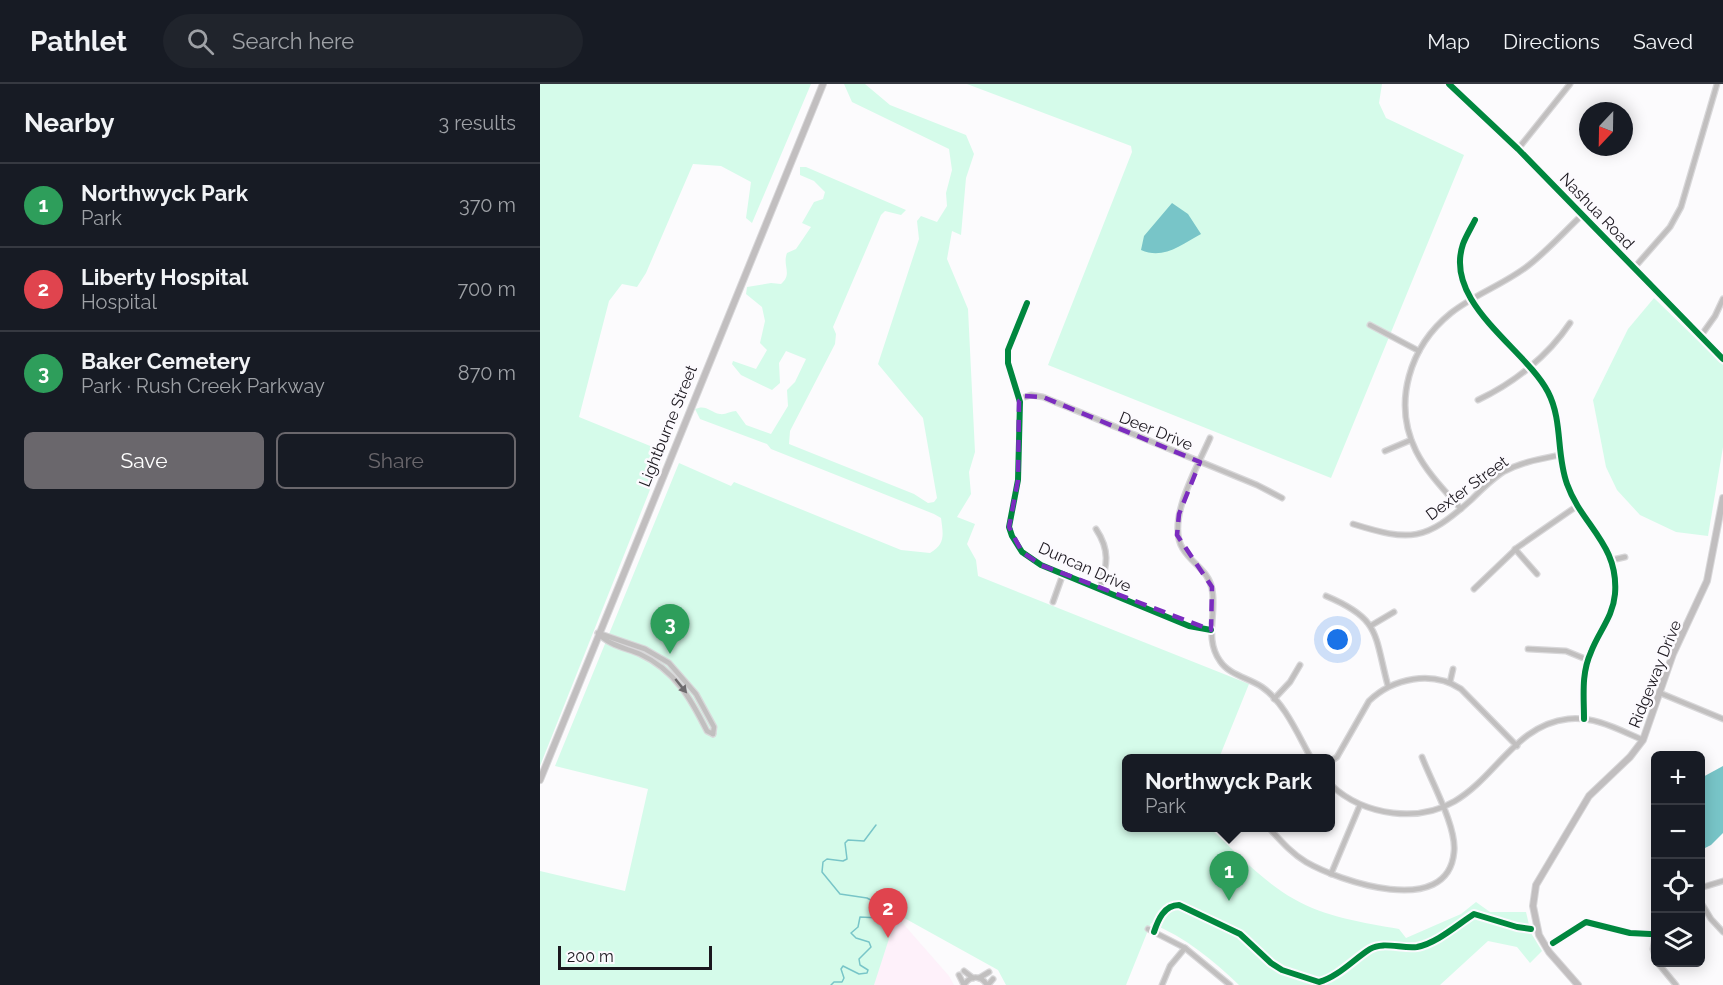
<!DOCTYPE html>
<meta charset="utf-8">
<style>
:root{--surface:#171b24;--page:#20242c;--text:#f1f3f6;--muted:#9ea1a6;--line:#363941;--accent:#6a676c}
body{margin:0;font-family:Raleway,sans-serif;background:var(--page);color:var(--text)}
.controls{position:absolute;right:18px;bottom:18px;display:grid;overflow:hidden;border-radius:9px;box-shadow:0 3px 15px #0003}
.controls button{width:54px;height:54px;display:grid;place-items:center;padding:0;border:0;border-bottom:2px solid var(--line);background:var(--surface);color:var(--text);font:30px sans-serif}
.compass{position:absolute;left:1039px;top:18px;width:54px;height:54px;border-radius:50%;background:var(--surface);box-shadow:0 3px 15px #0003;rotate:202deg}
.scale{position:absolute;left:18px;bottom:15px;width:154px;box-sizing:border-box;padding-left:6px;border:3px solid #1b171e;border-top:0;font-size:16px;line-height:21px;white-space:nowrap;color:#1b171e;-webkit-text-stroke:4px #fcfafe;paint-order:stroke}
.you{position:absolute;left:798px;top:556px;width:21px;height:21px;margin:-15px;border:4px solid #fff;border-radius:50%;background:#1a73e8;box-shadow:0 0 0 9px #1a73e833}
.badge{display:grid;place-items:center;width:39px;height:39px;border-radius:50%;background:var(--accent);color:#fff;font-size:20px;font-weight:700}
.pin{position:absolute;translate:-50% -50px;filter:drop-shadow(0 2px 3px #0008)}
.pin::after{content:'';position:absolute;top:32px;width:21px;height:18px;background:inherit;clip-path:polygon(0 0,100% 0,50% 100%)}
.popup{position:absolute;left:582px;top:670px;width:213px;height:78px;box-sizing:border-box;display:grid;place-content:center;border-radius:9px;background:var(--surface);filter:drop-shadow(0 2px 4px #0005);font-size:20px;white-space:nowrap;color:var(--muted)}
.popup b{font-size:22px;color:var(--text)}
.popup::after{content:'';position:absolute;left:50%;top:100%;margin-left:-12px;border:12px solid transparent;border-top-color:var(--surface)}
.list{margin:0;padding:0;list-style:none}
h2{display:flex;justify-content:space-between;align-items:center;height:78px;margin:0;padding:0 24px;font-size:26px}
h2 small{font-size:20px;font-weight:400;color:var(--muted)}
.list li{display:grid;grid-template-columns:39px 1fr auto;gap:18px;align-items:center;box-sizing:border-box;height:84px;padding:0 24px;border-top:2px solid var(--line)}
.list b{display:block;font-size:22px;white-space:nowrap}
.list p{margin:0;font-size:20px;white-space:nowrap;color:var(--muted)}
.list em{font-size:20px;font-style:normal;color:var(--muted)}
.actions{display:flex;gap:12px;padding:18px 24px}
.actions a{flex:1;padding:14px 0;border:2px solid var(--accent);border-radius:9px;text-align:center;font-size:21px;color:var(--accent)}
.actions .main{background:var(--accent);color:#fff}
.icon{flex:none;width:33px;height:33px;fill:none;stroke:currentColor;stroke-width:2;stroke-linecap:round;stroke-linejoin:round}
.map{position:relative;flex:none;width:1183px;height:901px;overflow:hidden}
header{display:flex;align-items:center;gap:36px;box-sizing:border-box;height:84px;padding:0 30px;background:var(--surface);border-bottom:2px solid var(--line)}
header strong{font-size:28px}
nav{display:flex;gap:33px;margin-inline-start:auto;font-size:21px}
.search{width:420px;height:54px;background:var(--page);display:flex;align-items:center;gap:15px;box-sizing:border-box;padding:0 21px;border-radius:33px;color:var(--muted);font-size:22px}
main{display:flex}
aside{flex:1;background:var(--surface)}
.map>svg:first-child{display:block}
</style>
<header>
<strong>Pathlet</strong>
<div class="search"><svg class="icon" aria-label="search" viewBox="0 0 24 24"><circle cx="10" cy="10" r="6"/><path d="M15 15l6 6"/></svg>Search here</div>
<nav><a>Map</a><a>Directions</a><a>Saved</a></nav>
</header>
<main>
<aside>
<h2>Nearby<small>3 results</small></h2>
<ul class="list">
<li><span class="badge" style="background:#2e9e5b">1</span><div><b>Northwyck Park</b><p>Park</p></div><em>370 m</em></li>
<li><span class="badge" style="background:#e0444e">2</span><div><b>Liberty Hospital</b><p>Hospital</p></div><em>700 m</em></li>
<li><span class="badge" style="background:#2e9e5b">3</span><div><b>Baker Cemetery</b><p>Park · Rush Creek Parkway</p></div><em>870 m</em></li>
</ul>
<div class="actions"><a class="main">Save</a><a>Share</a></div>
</aside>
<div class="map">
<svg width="1183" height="901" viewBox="0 0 1183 901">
<rect width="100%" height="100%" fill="#fcfbfd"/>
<path fill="#fef1fa" d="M337,810L409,892L414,901H302Z"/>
<g fill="#d5fbea">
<path d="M0,0H271L212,139L206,134L211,98L181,82L153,80L106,189L97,203L82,200L69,217L39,333L125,368L0,682Z"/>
<path d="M304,0H325L350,21L426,51L434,70L426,94L421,151L412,147L407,175L428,225L435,368L429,388L431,410L417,433L435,440L427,460L436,476L438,492L709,600L679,674H587V744H670C696,768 722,797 754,815C785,833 824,839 859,845L866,854L921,830L936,818L950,828H986L991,849L1002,867L990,879L977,863L948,857L900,901H699C672,875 646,854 611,839L586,901H466L458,886L357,830L334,901H0V787L85,807L108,705L15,682L139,379L191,402L194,398L361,466L390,469C406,460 403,450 401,434L394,430L231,365L227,360L160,335L155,325C166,320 170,328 180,330C185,331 191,327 196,327L206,341L231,350L248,322L247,306L255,298L266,275L246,267L239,279L240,299L232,306L201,291L192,280L193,277L216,285L227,266L220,259L225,237L222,223L206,210L207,203L231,199L241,200C253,190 242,182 247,169L256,165L271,143L262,139L274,118L283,115L285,108L274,97L260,91V83H266L366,126L361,131L345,127L341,131L293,243L296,250L295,260L250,347L249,360L374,410L388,419L394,418L397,414L383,334L338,280L379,155L377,137L381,132L397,138L407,122L406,109L412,86L409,65L312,18Z"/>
<path d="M427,0H842L839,19L846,34L924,71L791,394L508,281L592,68L591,62Z"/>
<path d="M1114,214L1183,281V363L1168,452L1136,448L1100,431L1077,406L1066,383L1053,316L1088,245Z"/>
</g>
<g fill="#78c5c8">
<path d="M632,119L648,130L661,150C641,161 623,176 601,166L604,152Z"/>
<path d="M1183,682V749L1171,761L1161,766V694Z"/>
</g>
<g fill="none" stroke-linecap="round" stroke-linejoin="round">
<path stroke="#78c5c8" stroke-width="1.5" d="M291,901L294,898H302L304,894L301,885L303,882L319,890L327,889L328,886L320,881L319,875L331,863L329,858L316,854L311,849L318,843L320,833L340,834L344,823L327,814L300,810L282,788L283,778L287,775L303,777L307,775L305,759L308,756L324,757L336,741"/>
<defs>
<g id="street">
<path d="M978,65L1030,0"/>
<path d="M935,136C931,144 926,152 923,160C903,219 985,264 1008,308C1023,337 1016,370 1027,400C1042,442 1079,460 1075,510C1073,533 1059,547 1051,568C1041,590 1044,612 1044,635"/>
<path d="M1094,184L1130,143L1141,123L1177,0"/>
<path d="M487,219L468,266V279L480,318L478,396L469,443L472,452L482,468L501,481L649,542L671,546"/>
<path d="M830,241L879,267"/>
<path d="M1160,253L1175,232L1183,215"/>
<path d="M479,315L491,311L503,313L717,401L742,414"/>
<path d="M938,316C974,299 1008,272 1030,239"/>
<path d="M670,354C658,382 625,437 643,465C652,480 669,487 672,505C677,529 664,555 680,577C689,591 709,594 722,603C745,619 758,651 771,674"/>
<path d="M845,367L871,356"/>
<path d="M921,425C905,407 887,389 876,367C852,318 870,262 911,229C935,210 965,200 989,181C1008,166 1024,148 1042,131"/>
<path d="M813,440C871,458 885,457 931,416C941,406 951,396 963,388C981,378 1000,375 1020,371"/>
<path d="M556,445C570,466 568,481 559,505"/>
<path d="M975,465L997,490"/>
<path d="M1072,476L1085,473"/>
<path d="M934,505L978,463L1037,422"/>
<path d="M786,512C841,535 834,550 848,602"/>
<path d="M513,518L523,490"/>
<path d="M832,541L854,528"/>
<path d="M58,549L105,565L129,579L156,610L174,643L173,650"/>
<path d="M58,549C68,561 86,564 100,570C135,586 151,615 167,647L173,650"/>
<path d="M988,565L1026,567L1048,576"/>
<path d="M910,598L913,585"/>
<path d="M1120,609L1183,635"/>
<path d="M734,615L750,598L760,581"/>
<path d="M791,677L797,673L829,617C853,594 892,586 921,605L977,662"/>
<path d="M791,701C808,717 829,726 853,729C946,740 956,643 1028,635C1055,632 1079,646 1103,656"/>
<path d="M729,744C740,756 751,769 766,778C799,797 908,835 914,768C917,743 891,697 882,673"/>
<path d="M791,790L820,721"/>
<path d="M1160,804L1183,797"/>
<path d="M1160,817L1171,835L1183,848"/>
<path d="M608,845L645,864L690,901"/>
<path d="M1116,846L1113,865L1116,876"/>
<path d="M1117,878L1136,901"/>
<path d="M424,887L433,894"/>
<path d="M419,891L424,901"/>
<path d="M439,894L449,888"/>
<path d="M424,901C430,891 441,891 447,901"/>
<path d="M448,901L453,895"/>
<path d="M622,901L630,882L645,864"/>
</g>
<g id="secondary">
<path d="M909,0L978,65L1183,275"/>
<path d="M0,696L283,0"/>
<path d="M1038,901L1009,868L999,851L993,822L996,801L1049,712L1090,673L1103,656L1133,570L1167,497L1183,414"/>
</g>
</defs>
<use href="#street" stroke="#d8d7d9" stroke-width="7"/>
<use href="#secondary" stroke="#d8d7d9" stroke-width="8"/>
<use href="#street" stroke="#c1bfbf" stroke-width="4.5"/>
<use href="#secondary" stroke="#c1bebf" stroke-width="6"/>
<defs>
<g id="cycleway">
<path d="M909,0L978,65L1183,275"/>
<path d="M935,136C931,144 926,152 923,160C903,219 985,264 1008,308C1023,337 1016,370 1027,400C1042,442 1079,460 1075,510C1073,533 1059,547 1051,568C1041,590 1044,612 1044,635"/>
<path d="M487,219L468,266V279L480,318L478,396L469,443L472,452L482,468L501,481L649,542L671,546"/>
<path d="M614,848C618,836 624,821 639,821L700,850L731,879L742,886L779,898C798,893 814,875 830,865C843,857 862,865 877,863C897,859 917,841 934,830L977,843L991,845"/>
<path d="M1013,859L1046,838L1090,849L1110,850"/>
</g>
</defs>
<use href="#cycleway" stroke="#fcfafe" stroke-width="10"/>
<use href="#cycleway" stroke="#00873e" stroke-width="6"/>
</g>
<defs><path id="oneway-solid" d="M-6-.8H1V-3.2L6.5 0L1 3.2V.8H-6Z" transform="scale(1.5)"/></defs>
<use fill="#6e6b6e" href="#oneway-solid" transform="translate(141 602) rotate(51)"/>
<path fill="none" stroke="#7b2cbf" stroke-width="4.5" stroke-dasharray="12 8" stroke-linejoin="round" d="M485,312L503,313L660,378L639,430L637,451L672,503L671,546L501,481L482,468L469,443L478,396L479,317Z"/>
<g text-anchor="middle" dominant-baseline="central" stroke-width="5" stroke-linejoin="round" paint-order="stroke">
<g font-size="16" fill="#1b171e" stroke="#fcfafe">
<text transform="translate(1057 127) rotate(46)">Nashua Road</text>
<text transform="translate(128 342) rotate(-68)">Lightburne Street</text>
<text transform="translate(616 347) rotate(22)">Deer Drive</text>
<text transform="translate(927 404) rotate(-36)">Dexter Street</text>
<text transform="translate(545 483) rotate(24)">Duncan Drive</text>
<text transform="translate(1115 590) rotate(-68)">Ridgeway Drive</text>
</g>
</g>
</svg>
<div class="controls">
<button>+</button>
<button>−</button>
<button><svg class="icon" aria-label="locate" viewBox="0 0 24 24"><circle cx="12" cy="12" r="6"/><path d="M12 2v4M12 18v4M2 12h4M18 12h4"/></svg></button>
<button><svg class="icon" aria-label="layers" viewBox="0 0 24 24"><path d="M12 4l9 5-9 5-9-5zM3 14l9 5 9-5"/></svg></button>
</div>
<svg class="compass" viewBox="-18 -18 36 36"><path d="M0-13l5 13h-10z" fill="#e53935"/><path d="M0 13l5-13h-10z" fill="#9ea1a6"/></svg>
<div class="scale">200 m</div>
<div class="you"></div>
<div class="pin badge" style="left:689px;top:817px;background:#2e9e5b">1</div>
<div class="popup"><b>Northwyck Park</b>Park</div>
<div class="pin badge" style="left:348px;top:854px;background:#e0444e">2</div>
<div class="pin badge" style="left:130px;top:570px;background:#2e9e5b">3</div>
</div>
</main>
